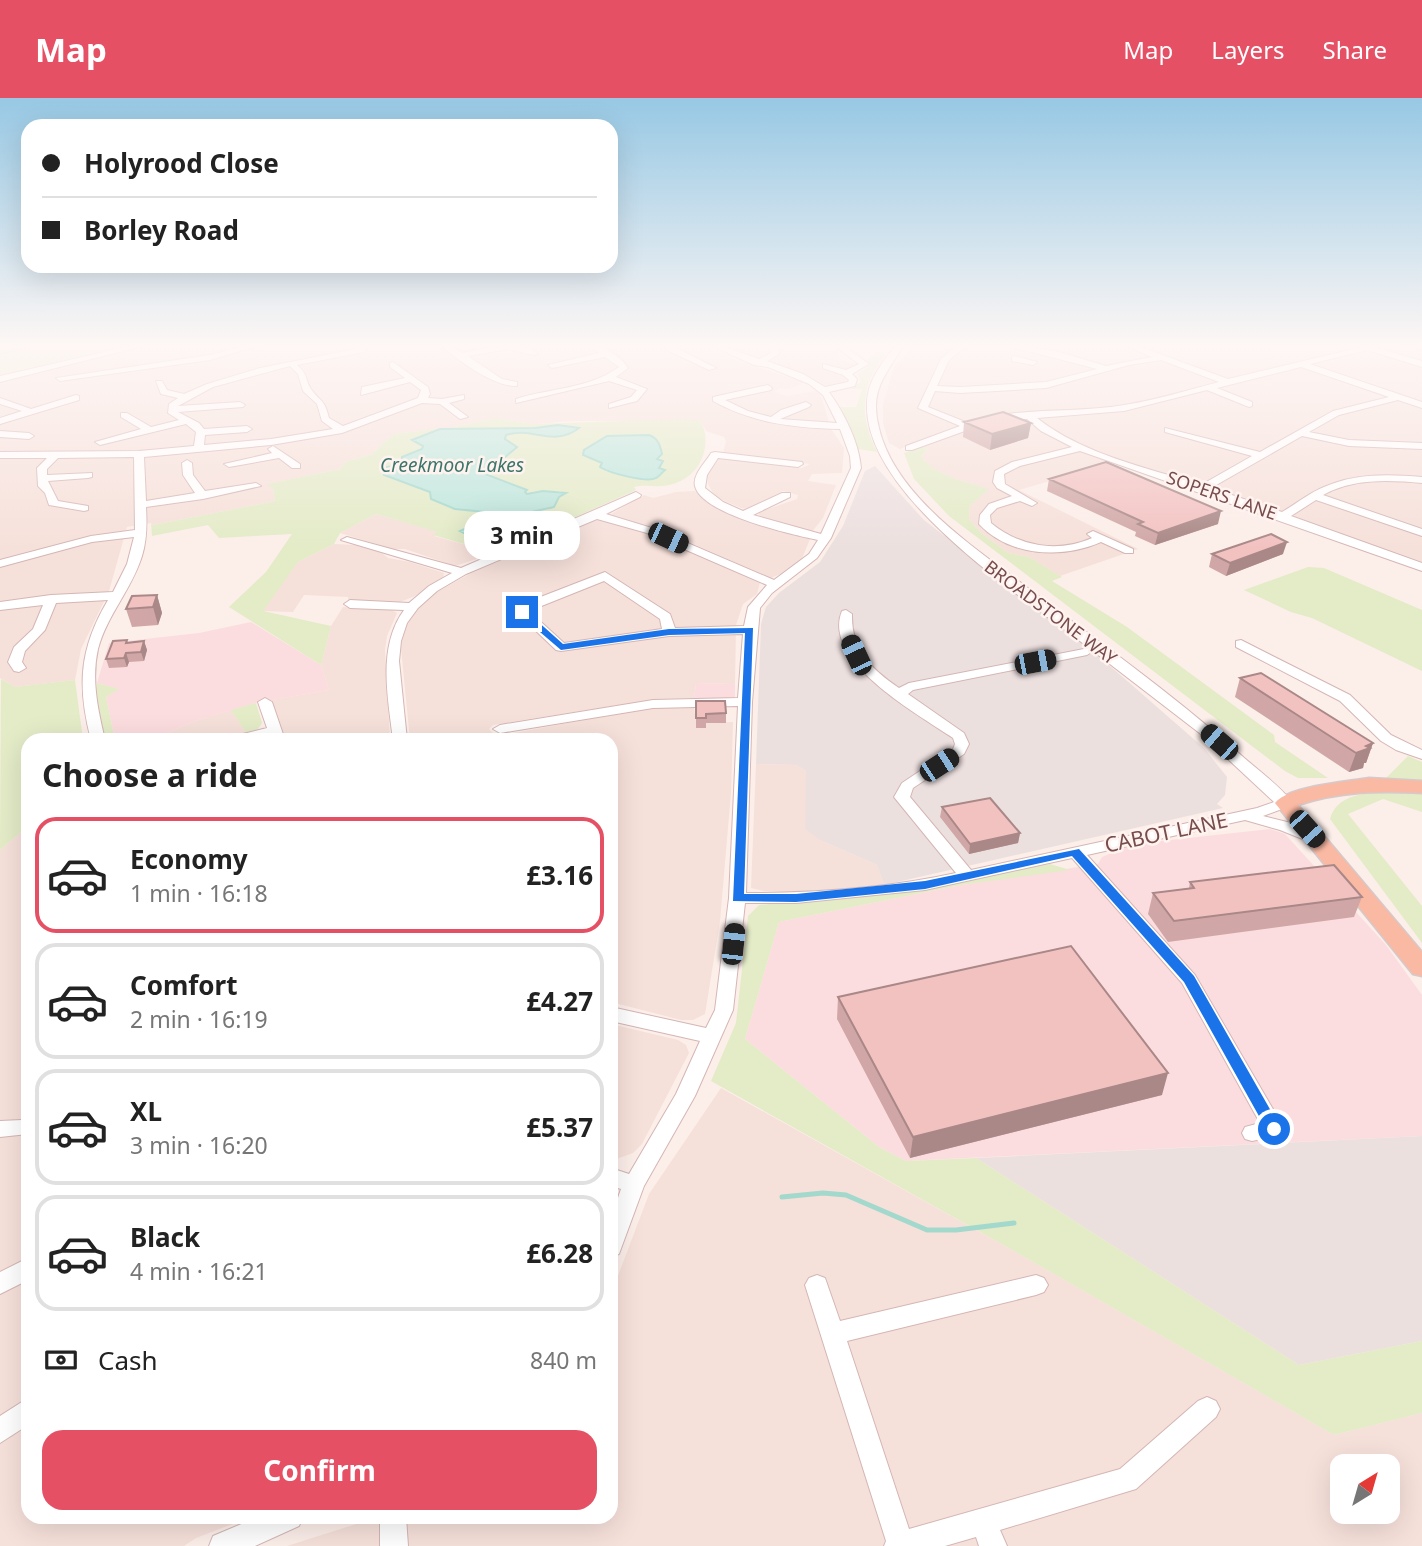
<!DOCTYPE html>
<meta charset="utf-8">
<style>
:root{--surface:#fff;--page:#f2f2f2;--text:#222;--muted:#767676;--line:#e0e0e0;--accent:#e55065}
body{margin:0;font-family:"Noto Sans",sans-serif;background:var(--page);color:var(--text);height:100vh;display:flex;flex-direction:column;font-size:26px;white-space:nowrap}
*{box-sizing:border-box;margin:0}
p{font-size:23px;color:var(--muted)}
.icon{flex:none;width:38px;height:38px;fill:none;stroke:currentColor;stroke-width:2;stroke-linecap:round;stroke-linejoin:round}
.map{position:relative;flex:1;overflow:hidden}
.details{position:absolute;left:21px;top:635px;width:597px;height:791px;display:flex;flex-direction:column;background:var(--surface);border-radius:21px;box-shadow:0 7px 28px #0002}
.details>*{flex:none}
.guide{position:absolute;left:21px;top:21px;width:597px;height:154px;border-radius:21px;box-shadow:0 7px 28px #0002;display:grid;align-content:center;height:154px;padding:0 21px;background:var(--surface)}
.needle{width:46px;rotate:37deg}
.controls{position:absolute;left:1330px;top:1356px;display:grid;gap:14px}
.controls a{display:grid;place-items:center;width:70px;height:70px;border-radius:14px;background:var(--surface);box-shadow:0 7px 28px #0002;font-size:35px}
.end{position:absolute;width:32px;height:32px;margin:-16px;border:9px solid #1a73e8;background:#fff;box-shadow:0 0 0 4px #fff}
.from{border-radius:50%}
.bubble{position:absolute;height:49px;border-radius:21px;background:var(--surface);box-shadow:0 7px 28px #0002;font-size:23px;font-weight:700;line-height:49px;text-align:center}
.car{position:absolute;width:21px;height:42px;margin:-21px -10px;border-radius:9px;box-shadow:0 0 5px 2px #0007;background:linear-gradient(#222 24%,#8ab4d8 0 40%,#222 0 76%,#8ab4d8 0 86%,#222 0)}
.guide b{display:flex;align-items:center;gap:24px;height:66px;font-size:26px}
.guide b+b{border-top:2px solid var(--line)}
.guide i{width:18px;height:18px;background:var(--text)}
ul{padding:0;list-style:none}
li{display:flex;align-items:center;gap:21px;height:116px;margin:0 14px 10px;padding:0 7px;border:4px solid var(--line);border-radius:21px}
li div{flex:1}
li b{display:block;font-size:26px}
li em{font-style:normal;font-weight:700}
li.on{border-color:var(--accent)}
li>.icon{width:63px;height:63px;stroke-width:1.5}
h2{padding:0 21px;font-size:32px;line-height:84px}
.pay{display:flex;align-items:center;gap:18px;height:77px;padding:0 21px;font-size:26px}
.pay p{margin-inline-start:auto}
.cta{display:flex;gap:14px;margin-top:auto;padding:14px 21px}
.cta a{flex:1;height:80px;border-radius:21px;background:var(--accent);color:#fff;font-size:28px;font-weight:700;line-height:80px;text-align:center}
header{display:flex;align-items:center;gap:42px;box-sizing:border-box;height:98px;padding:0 35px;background:var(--accent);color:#fff}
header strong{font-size:33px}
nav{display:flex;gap:38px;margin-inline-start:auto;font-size:24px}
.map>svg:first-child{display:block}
.residential{fill:#f6e0da;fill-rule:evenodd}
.commercial{fill:#fcdddf}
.industrial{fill:#ece0df}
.green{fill:#e3ebc7;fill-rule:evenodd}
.water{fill:#bde7dd;stroke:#a3d8cd;stroke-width:2}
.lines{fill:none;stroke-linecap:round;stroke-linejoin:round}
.stream-far1{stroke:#a3d8cd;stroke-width:2}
.stream{stroke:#a3d8cd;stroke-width:5}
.minor-casing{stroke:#d4b6b4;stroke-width:2}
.major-casing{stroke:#d6c9ca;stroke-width:3}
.minor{fill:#fff;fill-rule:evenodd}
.major{fill:#fab9a3;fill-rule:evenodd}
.wall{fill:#d0a7a6}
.shaded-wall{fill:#a98887}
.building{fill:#f2c2c1;stroke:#a98887;stroke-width:2}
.route{fill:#1a73e8}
.labels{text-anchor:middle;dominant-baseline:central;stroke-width:5;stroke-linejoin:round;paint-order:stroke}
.far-street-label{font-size:18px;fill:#774c4d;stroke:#fff3f0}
.far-water-label{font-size:19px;font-style:italic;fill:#3c756a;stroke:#fff3f0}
.street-label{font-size:21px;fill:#774c4d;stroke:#fff3f0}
</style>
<header>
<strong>Map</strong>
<nav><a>Map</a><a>Layers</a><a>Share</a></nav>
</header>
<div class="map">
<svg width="1422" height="1448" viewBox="0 0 1422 1448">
<rect width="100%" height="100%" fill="#fceee9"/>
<path class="residential" d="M150,248H706L745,265L800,283L802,286L788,291L779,290L774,294L787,298L815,293L821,297L831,331L844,350L842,375L812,376L808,383L836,387L823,420L812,434L779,427L759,417V414L797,401L798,397L783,393L773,398V401L747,411L741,410L720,401L713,395L708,386L707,377L720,360L802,370L810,366L723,355L726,343L724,339L706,333L701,323H574L534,326L496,320L454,329L393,336L372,356L345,364L340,371L268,386L273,391L275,403L153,427L151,425L127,429L109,493L81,551L75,582L15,589L0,580V283Z
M725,248H831L839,254L838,261L860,267L844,276L847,283L828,289Z
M914,248H1422V473L1114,364L1019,392L1138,451L1060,478L1029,459L1008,455L981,435L969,421L970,408L988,391L947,378L929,368L921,358L928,352L922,349L926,344L922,342L900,351L889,345L883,325V306L894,269Z
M695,393L716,408L772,432L810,441L801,463L790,472L771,480L671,436L611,416L644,397L653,400L676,394Z
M376,416L438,434L434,438L495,455L455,468L405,451H393L340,435Z
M605,421L660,440L760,484L757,496L743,506L736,527L735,586L696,585L694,600L657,601L493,627L489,631L495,637H503L656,609L694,610L697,630L706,625L733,624L731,695L720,823L705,916L693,922H681L611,904V642H410L401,550L404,531L412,516L435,495L473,474L594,423Z
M334,446L355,447L382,455L388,460L410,464L444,475L443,480L415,498L400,504L348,502V499L304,497L293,514L262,513L298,464Z
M343,509L392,512L397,515L387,538L385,552L390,642H284L272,602L329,592L321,567L331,528Z
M231,612L247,636L228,642H150L195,623Z
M756,666L796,667L806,673L820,742L877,767L884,787L810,793H764L751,790Z
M28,728V1419H251L196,1440L184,1448H0V752Z
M611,926L678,942L686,947L689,955L642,1046L633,1055L611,1063Z
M721,990L1021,1157L1334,1337L1422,1315V1448H287L378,1419H611V1196L649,1096ZM1342,1368H1388V1414H1342Z"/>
<path class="commercial" d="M251,524L321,567L329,592L256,605L195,623L150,642H115L106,599L118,591L97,585L109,545L199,535Z
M696,585L735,586V600H694Z
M1270,731L1285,736L1386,847L1422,897V1038L906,1063L879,1049L745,941L779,824L961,787L1098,766L1102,759L1134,746Z"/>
<path class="industrial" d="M875,368L924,422L1086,547L1204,650L1227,679L1225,697L1217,706L1223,710L884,787L877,767L820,742L805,731L806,673L796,667L756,666L761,526L766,509L779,495L820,464L843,428L865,373Z
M1422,1038V1243L1299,1267L976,1060Z"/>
<path class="green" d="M0,248H132L0,279Z
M877,255L886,256C860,288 859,318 877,354L858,351L839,309H856L862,291H851L861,284L857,276L871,267L867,262Z
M496,320L534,326L682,321L701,323C715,353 695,386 662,388C652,389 644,386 634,389L636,392L495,455L433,437L437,434L376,416L340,435L334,446L298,464L263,513L331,528L321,567L229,509L266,474L292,436L219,440L208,427L152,438L151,425L153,427L275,403L273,391L267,386L340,371L345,364L372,356L393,336L454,329ZM558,327L535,336L516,334L506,337L505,341L517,349L484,377L526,391L527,396L561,393V397L548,411C534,411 519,417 509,428L461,433L488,420V417C478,411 470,414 459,412C449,410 440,405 431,401L430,394L384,377L393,367L403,366V359L422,351L424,349L413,342L440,331L535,330ZM597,345H659L662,356L657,361L659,371L664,372L641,382L603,372L600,369L602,365L589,348Z
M922,349L928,352L921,358C937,379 965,383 989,391L970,408L969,421L981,435L1008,455L1029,459L1062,479L1052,483L1127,529L1274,637L1275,644L1328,680H1298L1285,673L949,418L914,381L904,355Z
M1308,469L1324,470L1422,512V573L1312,520L1291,514L1244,492Z
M1,581L15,589L75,582L83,642H28V728L0,752Z
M97,585L119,591L106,599L115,642H106L104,637L97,599Z
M256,605L262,625L258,631L247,636L231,612Z
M1408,658L1422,664V684L1386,680Z
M1403,694L1422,696V714L1383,701L1348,716L1422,808V845L1330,721C1338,691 1378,695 1403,694Z
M1050,766L1070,772L961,787L779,824L745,941L879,1049L906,1063L976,1060L1299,1267L1422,1243V1315L1334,1337L1021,1157L711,983L736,925L748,818L759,807L912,793L969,779Z"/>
<path class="water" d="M558,327L579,330C553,350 532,328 506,337L505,341L517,349L485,376L527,392L525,394L527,396L543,393L566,395L559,399L554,409C542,412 527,413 516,420C494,436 490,449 460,433L488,420L485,414L455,411L431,401L430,394L384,377L387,369L402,366V359L422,351L423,348L412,342L440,331L535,330Z
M649,337C658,340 660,347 662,356L657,361L663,363L659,370L665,372C662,374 660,378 656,380C647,385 609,375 600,369L602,365L583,357L584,352L607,338Z"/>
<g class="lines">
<path class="stream-far1" d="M98,248H102
M0,256L33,248"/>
<path class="stream" d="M782,1099L823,1095L846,1097L927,1132H956L1014,1125"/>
<g class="minor-casing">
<path id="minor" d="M130,248H143L0,284V278Z
M244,248H256L210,262L60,283L56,280L210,257Z
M442,248H451L462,255C487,250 515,242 538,255L534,257L508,251L468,258L502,281L517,284V288C494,289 459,263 442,248Z
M590,248C603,247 621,258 628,270L616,279L647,291L637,303L609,310V306L631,299L637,292L609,283L516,305V301C550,290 589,291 619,269L605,259L552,270L548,267L599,255Z
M665,248H677L676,250L716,270L709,272L665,251Z
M712,248H722L759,261L771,255L769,248H777L779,256L767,263L803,276L825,289L848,284L849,282L843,277L823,270V266L846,272L859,266L835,248H844L869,266L852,276L857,281L855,288L829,294C844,315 859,344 861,370L831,440L817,460L772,495L760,510L752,604L746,795C816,795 888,790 956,775L894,699L902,685L953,651L955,646L953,640C919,617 821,563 842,513L846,512L852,516C851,552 871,571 899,590L909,585L1089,550C1023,499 862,396 867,304C868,282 882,265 895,248H903C886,277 869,292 879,330C894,394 966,444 1016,481C1092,539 1171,594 1242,658C1259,673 1279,687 1293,705L1290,708L1263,718L1291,725L1321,738L1323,741L1315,746L1280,732L1245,722L1087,757L1195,877L1281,1025L1284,1031L1281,1037L1252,1043L1245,1041L1242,1035L1245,1029L1260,1025L1182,885L1072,760L925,792L796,805H745L733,912L695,998L644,1088L619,1156L611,1159V1120L621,1091L611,1088V1070L629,1076L676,996L700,943L611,923V909L706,930L715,912L729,800L738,608L653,610L500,635L493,631L500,627L653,602L738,600L743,536L669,538L561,553L556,552L516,514L520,507L605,474L670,516L675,530L744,528L748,509L767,487L647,435L597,421L466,476L437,493L418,510L407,525L401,543L399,563L407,642H393C388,600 377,549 404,512L350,510L344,506L350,502L409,505L429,488L452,475L341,442L347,439L461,470L636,394L641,397L640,399L606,416L655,431L774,482L809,456L818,442C793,437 701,416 695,388C692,377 706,364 711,355L715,354L802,364L803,366L798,369L718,360L707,377L705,390L723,404L743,413L782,395H790V399L753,417L821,436L851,370L850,358L840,331C795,330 752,325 713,303V299L768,287L772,290L771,292L725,302L748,313L771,319L781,312L806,304L811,307L809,309L780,321L837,325L823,297L809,286L768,269L754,267ZM604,483L660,521L662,531L564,545L529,513ZM1093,553L1202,637L1274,704L1257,710L971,772L910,699L913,690L964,656L969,646L964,635L908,596L913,592L1087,557Z
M957,248H966L949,262L937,288L960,289L1046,284L1097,271L1008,248H1023L1059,254L1106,268L1152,259L1127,248H1138L1228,281L1366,248H1378L1377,250L1422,263V269L1367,252L1310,266L1422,304V310L1398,302L1339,317L1309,334L1349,342L1422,345V351L1349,348L1302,338L1211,390L1282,414C1296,406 1309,395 1324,389C1355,375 1389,376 1422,379V385C1389,382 1353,380 1323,397L1422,431V438L1316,402L1291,418L1422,465V473L1080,353L1020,368L1004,376L1005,386L1037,405L1032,408L1020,403L997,410L990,417L991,425C1020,449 1058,455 1092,440L1087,436L1093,433L1133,451V455H1125L1101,444C1062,461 1010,459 979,426L980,417L989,406L1012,398L997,390L993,384L995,373L1012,364L1072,349L1041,333L1027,321L987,325L912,352H906V348L960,328L918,310L941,261ZM1161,262L1219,284C1188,292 1156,302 1124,307C1072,316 1017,308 968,325L928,309L935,293L960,295L1046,290L1129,267ZM1301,269L1389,299L1333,313L1260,354L1165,330V334L1252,358L1201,387C1146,369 1084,357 1037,320L1124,313L1207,292L1249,309L1252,308V304L1217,290Z
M361,250L365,252L364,254L297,267C308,276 305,282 311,291C321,305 324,300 329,320L343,328L418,300L421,292L410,284L361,297L362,289L405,280L390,269V265L393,264L428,289L430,296L428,300L442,301L464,297V301L449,305L468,319L460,321L440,306L422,305L342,335L271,347L144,359L146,403L195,395L183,377L182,365L187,362L192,365L193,377L205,393L256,385L261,388L203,401L146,409C147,426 147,442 142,458C132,491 107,517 98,551C91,582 98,612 105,642H91C77,588 79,551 108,502L56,505L45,532L25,553L22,564L26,570L19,574L14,573L8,564L14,549L33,531L43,507L0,512V504L51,497L113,494L127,466L134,439L92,444L0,469V462L91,438L135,432L134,359L58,360L47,371V377L92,375V379L88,380L48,383L58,403L88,408V412L84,413L49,407L45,395L38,388L37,370L47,360H0V354L139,353L194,348L196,334L186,326L100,347L95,344L141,331L121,319V315H127L151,329L179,322L168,315L169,306L178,300L161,296L156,283H162L167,292L184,296L207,286L260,270ZM290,268L298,276L303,293L317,306L322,323L333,331L271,341L204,347L205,337L247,334L252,331L247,328L204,331L199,325L178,314L243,309L245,307L240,304L178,308L213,289Z
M1015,258L1037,264L1033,267L1012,263V259Z
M76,297L79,298V302L0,326V320L22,313L0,306V300L31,311Z
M0,333L29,335L34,338L29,341L0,339Z
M273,348L300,366V370H292L279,360L229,369L224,366L272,355L268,351Z
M1241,542L1350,597L1391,637L1422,652V661L1396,652L1381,643L1340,603L1236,549V543Z
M265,600L272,604L285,642H271L269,638L252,642H229L231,639L267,630L258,604Z
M22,1022L28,1024V1036L0,1039V1023Z
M28,1160V1182L0,1196V1174Z
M817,1177L825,1180L840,1223L1036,1177L1044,1180L1048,1187L1044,1194L1036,1197L847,1243L909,1431L1120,1371L1198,1303L1207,1299L1216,1303L1220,1311L1216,1319L1136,1391L1000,1432L1007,1448H979L976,1439L945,1448H884L886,1443L805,1187L809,1180Z
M28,1300V1327L0,1345V1318Z
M258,1419H303L299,1428L255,1448H209L213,1438Z
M380,1419H406L408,1448H380Z"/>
</g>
<g class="major-casing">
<path id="major" d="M1369,680L1422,683V695C1377,693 1341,693 1298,707L1422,854V878L1413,876L1275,705C1288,688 1347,684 1369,680Z"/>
</g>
<use href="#minor" class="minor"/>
<use href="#major" class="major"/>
</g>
<path class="wall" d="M964,324L1031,325L1028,340L990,352L963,339Z
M1049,381L1218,426L1155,447L1135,438L1136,434L1047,393Z
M1212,456H1283L1226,478L1209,469Z
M157,497L162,515L158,527L132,529L126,511Z
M144,543L147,552L144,563L129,564L127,569L109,570L106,561L128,545Z
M1240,580L1373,645L1366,665H1364L1363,670L1349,674L1235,599Z
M696,603L726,615V625H706V630H696Z
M942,709L1020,735L1018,745L969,756L940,719Z
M1190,784L1362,799L1354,819L1168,844L1148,816L1153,795L1189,790Z
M838,899L1162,997L910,1060L837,921Z"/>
<path class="shaded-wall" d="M1031,325L1028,340L990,352L992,336Z
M1221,413L1218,426L1155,447L1158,435Z
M1287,444L1283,456L1226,478L1230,465Z
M157,497L162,515L158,527L153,509Z
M144,543L147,552L144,563L141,554Z
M126,555L129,564L127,569L124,560Z
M1373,645L1366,665H1364L1363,670L1349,674L1356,655L1366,648Z
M1020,735L1018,745L969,756L970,746Z
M1168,975L1162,997L910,1060L913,1039Z"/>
<path class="building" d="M1003,314L1031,325L992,336L964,324Z
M1106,364L1221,413L1158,435L1138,426L1143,424L1049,381Z
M1271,436L1287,444L1230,465L1212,456Z
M157,497L153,509L126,511L132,498Z
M127,542L126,545L144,543L141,554L126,555L124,560L106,561L113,543Z
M1261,575L1373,645L1366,648L1370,650L1356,655L1240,580Z
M696,603H725L726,615L706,616V620H696Z
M990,700L1020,735L970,746L942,709Z
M1334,767L1362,799L1174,823L1153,795L1194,790L1190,784Z
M1071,848L1168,975L913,1039L838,899Z"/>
<linearGradient id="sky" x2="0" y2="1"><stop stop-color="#97c8e4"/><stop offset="0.55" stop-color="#fef7f5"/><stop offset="1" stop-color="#fef7f5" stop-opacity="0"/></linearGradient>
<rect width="1422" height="450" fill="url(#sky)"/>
<path class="route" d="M519,512H525L563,546L669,531L753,530L744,796H796L925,783L1079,751L1194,878L1279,1027L1282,1031L1279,1036H1269L1184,884L1072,758L925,791L796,804L733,803L745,535L669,537L561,552L519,516Z"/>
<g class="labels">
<g class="far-street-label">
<text transform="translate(1222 397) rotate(19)">SOPERS LANE</text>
<text transform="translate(1051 514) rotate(37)">BROADSTONE WAY</text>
</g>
<g class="far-water-label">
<text x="452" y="367">Creekmoor Lakes</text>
</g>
<g class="street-label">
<text transform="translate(1166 734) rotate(-12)">CABOT LANE</text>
</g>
</g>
</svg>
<div class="controls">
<a><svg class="needle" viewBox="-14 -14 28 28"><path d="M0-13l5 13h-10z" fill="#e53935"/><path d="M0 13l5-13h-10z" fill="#767676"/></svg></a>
</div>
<i class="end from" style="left:1274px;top:1031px"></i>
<i class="end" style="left:522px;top:514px"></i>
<div class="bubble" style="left:464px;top:413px;width:116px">3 min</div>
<i class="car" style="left:668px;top:440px;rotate:115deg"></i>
<i class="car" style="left:856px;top:557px;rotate:335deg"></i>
<i class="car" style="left:1035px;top:564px;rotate:79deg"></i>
<i class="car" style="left:1219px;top:644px;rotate:311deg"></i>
<i class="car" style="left:939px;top:667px;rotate:57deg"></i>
<i class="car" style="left:1307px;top:731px;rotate:138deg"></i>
<i class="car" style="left:733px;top:846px;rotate:6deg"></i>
<div class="guide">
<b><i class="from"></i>Holyrood Close</b>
<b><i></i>Borley Road</b>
</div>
<section class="details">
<h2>Choose a ride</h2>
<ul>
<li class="on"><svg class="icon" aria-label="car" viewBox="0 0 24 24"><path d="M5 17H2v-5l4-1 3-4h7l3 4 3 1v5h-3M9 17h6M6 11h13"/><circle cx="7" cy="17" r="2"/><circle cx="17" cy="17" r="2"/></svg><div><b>Economy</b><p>1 min · 16:18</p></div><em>£3.16</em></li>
<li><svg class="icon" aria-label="car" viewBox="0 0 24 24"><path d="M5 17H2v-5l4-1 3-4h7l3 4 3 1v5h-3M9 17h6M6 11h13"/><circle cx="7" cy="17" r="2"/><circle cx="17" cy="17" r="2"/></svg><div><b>Comfort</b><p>2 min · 16:19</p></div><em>£4.27</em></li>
<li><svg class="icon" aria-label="car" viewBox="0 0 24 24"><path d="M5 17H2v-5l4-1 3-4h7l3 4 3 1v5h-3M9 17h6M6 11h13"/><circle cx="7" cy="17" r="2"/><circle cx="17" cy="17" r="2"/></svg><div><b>XL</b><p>3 min · 16:20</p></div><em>£5.37</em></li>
<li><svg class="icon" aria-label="car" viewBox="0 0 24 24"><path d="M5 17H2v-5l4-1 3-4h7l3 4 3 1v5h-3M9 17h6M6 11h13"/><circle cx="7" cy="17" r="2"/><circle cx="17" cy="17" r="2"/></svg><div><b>Black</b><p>4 min · 16:21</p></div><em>£6.28</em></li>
</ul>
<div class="pay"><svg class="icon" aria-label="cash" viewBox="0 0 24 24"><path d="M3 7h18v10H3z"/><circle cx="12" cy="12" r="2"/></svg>Cash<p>840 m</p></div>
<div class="cta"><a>Confirm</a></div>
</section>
</div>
